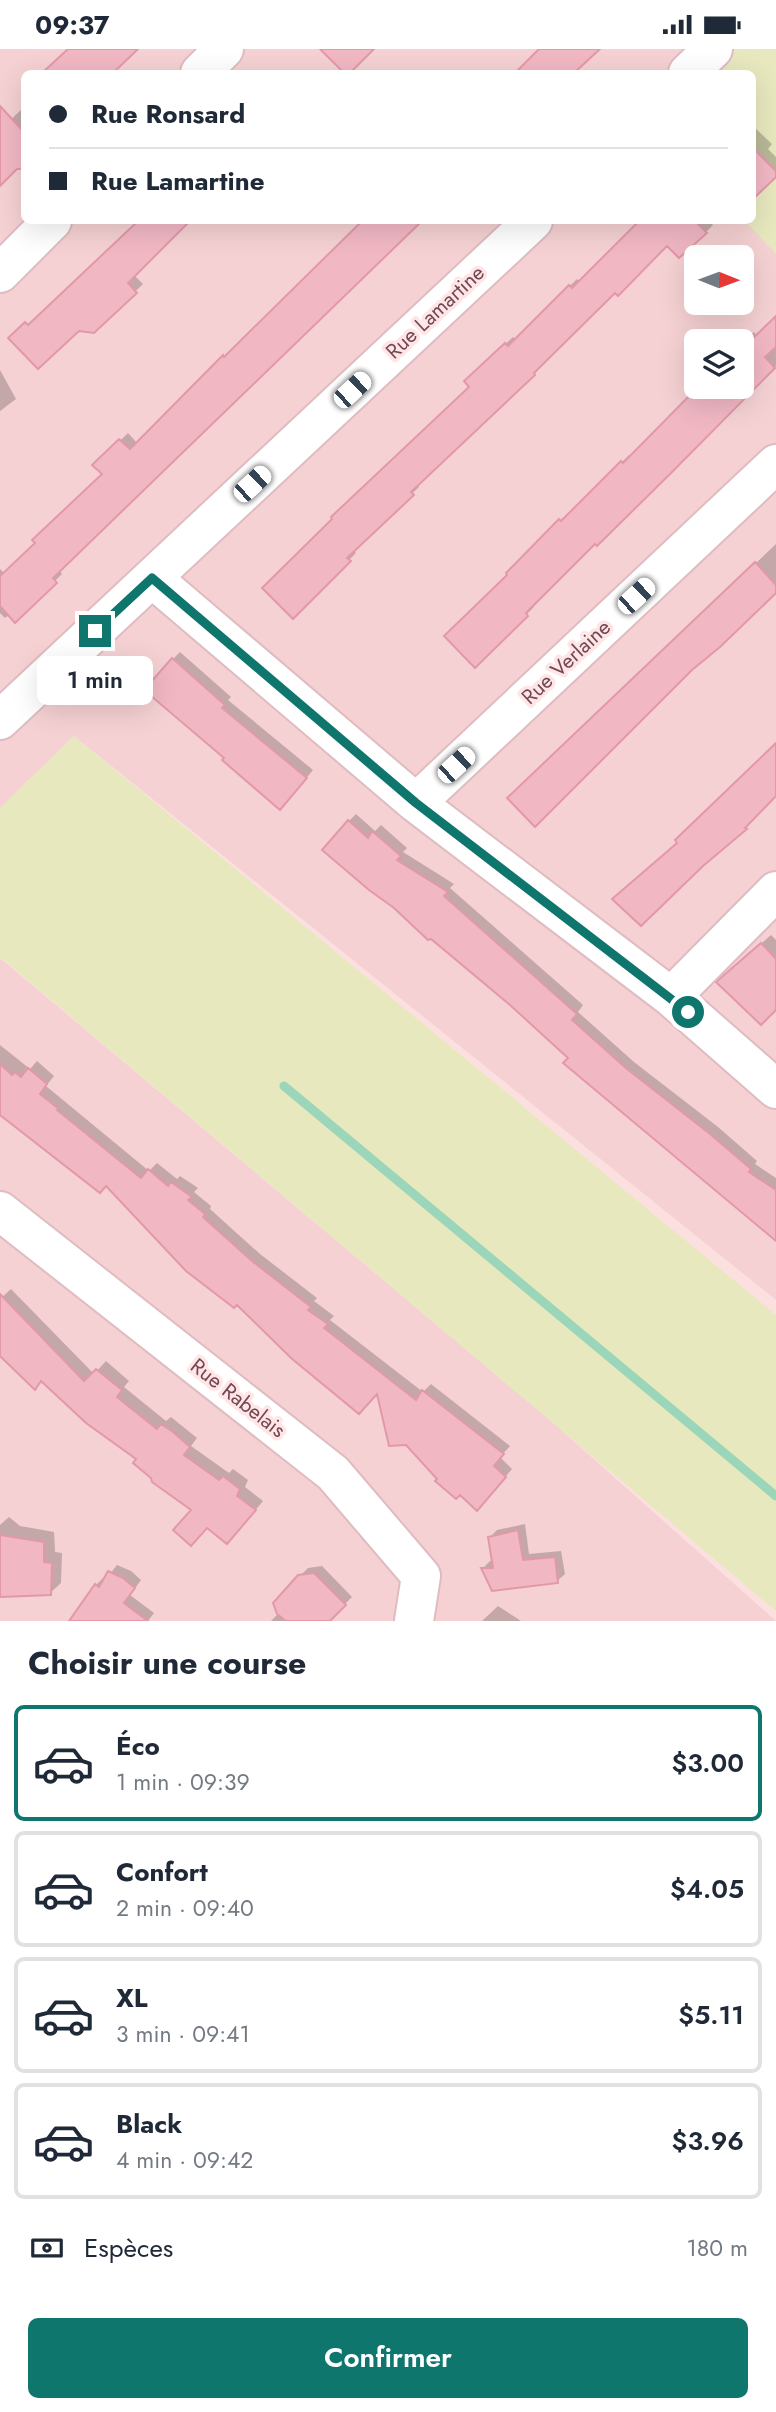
<!DOCTYPE html>
<html lang="fr">
<meta charset="utf-8">
<style>
:root{--surface:#fff;--page:#f2f2f3;--text:#1f2937;--muted:#747a83;--line:#e0e1e3;--accent:#0f766e}
body{margin:0;font-family:Jost,sans-serif;background:var(--page);color:var(--text);height:100vh;display:flex;flex-direction:column;font-size:26px;white-space:nowrap}
*{box-sizing:border-box;margin:0}
p{font-size:23px;color:var(--muted)}
.icon{flex:none;width:38px;height:38px;fill:none;stroke:currentColor;stroke-width:2;stroke-linecap:round;stroke-linejoin:round}
.map{position:relative;height:1572px;overflow:hidden}
.sheet{display:flex;flex-direction:column;background:var(--surface);flex:1}
.sheet>*{flex:none}
.guide{position:absolute;left:21px;top:21px;width:735px;height:154px;border-radius:10px;box-shadow:0 7px 28px #0002;display:grid;align-content:center;height:154px;padding:0 28px;background:var(--surface)}
.needle{width:46px;rotate:91deg}
.controls{position:absolute;left:684px;top:196px;display:grid;gap:14px}
.controls a{display:grid;place-items:center;width:70px;height:70px;border-radius:10px;background:var(--surface);box-shadow:0 7px 28px #0002;font-size:35px}
.end{position:absolute;width:32px;height:32px;margin:-16px;border:9px solid #0f766e;background:#fff;box-shadow:0 0 0 4px #fff}
.from{border-radius:50%}
.bubble{position:absolute;height:49px;border-radius:10px;background:var(--surface);box-shadow:0 7px 28px #0002;font-size:23px;font-weight:600;line-height:49px;text-align:center}
.car{position:absolute;width:21px;height:42px;margin:-21px -10px;border-radius:9px;box-shadow:0 0 5px 2px #0007;background:linear-gradient(#fff 24%,#345 0 40%,#fff 0 76%,#345 0 86%,#fff 0)}
.guide b{display:flex;align-items:center;gap:24px;height:66px;font-size:26px}
.guide b+b{border-top:2px solid var(--line)}
.guide i{width:18px;height:18px;background:var(--text)}
ul{padding:0;list-style:none}
li{display:flex;align-items:center;gap:21px;height:116px;margin:0 14px 10px;padding:0 14px;border:4px solid var(--line);border-radius:10px}
li div{flex:1}
li b{display:block;font-size:26px}
li em{font-style:normal;font-weight:600}
li.on{border-color:var(--accent)}
li>.icon{width:63px;height:63px;stroke-width:1.5}
h2{padding:0 28px;font-size:32px;line-height:84px}
.pay{display:flex;align-items:center;gap:18px;height:77px;padding:0 28px;font-size:26px}
.pay p{margin-inline-start:auto}
.primary-button{display:flex;gap:14px;margin-top:auto;padding:14px 28px}
.primary-button a{flex:1;height:80px;border-radius:10px;background:var(--accent);color:#fff;font-size:28px;font-weight:600;line-height:80px;text-align:center}
.status{display:flex;justify-content:space-between;align-items:center;height:49px;padding:0 35px;background:var(--surface);direction:ltr}
.status svg{height:19px;fill:currentColor}
.map>svg:first-child{display:block}
.residential{fill:#f5d1d3;fill-rule:evenodd}
.green{fill:#e8e8bf}
.shadow{fill:#0003}
.lines{fill:none;stroke-linecap:round;stroke-linejoin:round}
.stream{stroke:#9bd6bb;stroke-width:9}
.building{fill:#f1b8c4;stroke:#e398aa;stroke-width:2}
.minor-casing{stroke:#dfbcc1;stroke-width:42}
.minor{stroke:#fff;stroke-width:38}
.route{stroke:#0f766e;stroke-width:9}
.labels{text-anchor:middle;dominant-baseline:central;stroke-width:7;stroke-linejoin:round;paint-order:stroke}
.street-label{font-size:21px;fill:#724852;stroke:#ffe5e6}
</style>
<div class="status"><b>09:37</b><svg viewBox="0 0 49 12"><path d="M0 12V9h3v3zM5 12V6h3v6zM10 12V3h3v9zM15 12V0h3v12zM26 1h20v11H26zM47 4h2v5h-2z"/></svg></div>
<div class="map">
<svg width="776" height="1572" viewBox="0 0 776 1572">
<rect width="100%" height="100%" fill="#fce0e0"/>
<path class="residential" d="M0,0H776V1251L74,687L0,759ZM24,24H752V172H24ZM696,208H742V254H696ZM696,292H742V338H696Z
M0,909L551,1372L776,1572H0Z"/>
<path class="green" d="M714,0H776V205L745,172H752V24H689Z
M74,687L776,1266V1562L0,908V759Z"/>
<path class="shadow" d="M70,0H136L114,22L117,24H44Z
M24,58V118H16L0,126V81Z
M752,76L772,95L768,100L776,108V125L752,139Z
M140,172H188L134,226L143,235L94,282L111,201Z
M364,172H419L59,521L62,525L15,571L10,565L5,569L0,564V520L5,525L104,425L95,416L128,384L138,395Z
M642,172H709L713,176L706,183L668,195L615,241L539,316L541,318L534,325L417,435L419,438L353,501L356,504L293,567L471,338L473,325L513,288L516,291L577,230L580,233Z
M776,269V317L597,494L595,492L532,556L534,558L475,616L510,525L508,524L568,464L569,466L629,406L631,408L700,338H742V295L754,283L757,287Z
M0,321L16,350L0,362Z
M776,495V540L509,749Z
M180,603L231,648L228,651L313,721L287,752L173,610Z
M356,765L375,782L381,776L407,799L403,803L454,835L450,839L583,956L578,963L634,1013L718,1078L757,1112L755,1115L776,1129V1190L571,1008L349,772Z
M771,886L776,891V958L728,924Z
M0,996L30,1020L37,1012L54,1027L46,1037L149,1122L157,1114L177,1130L180,1127L198,1139L194,1143L211,1157L210,1160L260,1205L317,1249L314,1252L334,1267L330,1271L423,1343L431,1335L510,1397L500,1408L512,1420L485,1452L440,1429L378,1342L237,1254L107,1135L0,1064Z
M11,1240L94,1325L106,1312L129,1332L124,1338L166,1372L171,1368L197,1389L191,1397L229,1424L233,1420L248,1431L245,1438L263,1452L236,1484L194,1461L138,1410L42,1331L35,1338L0,1304V1250Z
M9,1468L20,1477L54,1483L55,1503L62,1504L61,1534L50,1544L0,1546V1476Z
M525,1475L529,1505L561,1502L565,1525L557,1532L483,1519L490,1512H493L490,1488L497,1481Z
M117,1516L131,1522L141,1531L130,1546L154,1564L148,1572L96,1536L103,1529L106,1530Z
M322,1517L352,1548L328,1572H271L279,1564L300,1527L308,1519Z
M498,1557L521,1572H482Z"/>
<g class="lines">
<path class="stream" d="M284,1037L776,1447"/>
</g>
<path class="building" d="M68,0H138L113,24H42Z
M320,0H374L350,24H344Z
M539,0H600L574,24H515Z
M0,57L24,83V120H17L0,137Z
M752,98L776,122V128L752,151Z
M138,172H190L128,234L137,244L94,284L79,282L38,320L8,289L25,273L28,276Z
M362,172H422L53,529L57,534L15,574L0,557V527L35,494L32,491L102,425L92,416L119,390L130,400L223,306L224,308Z
M639,172H695L707,184L679,209L667,197L618,247L615,244L534,324L535,326L411,443L414,446L347,509L351,512L293,570L262,539L332,470L331,468L469,338L464,332L505,294L508,297L569,236L572,239Z
M776,267V298L765,308L775,319L671,424L597,497L595,495L526,564L528,567L475,619L444,587L507,526L506,524L559,470L561,472L621,412L623,414L698,338H742V285L749,293Z
M755,513L776,536V544L720,598L692,621L535,778L507,749Z
M172,609L225,656L222,659L307,729L280,761L222,711L224,709L144,641Z
M776,694V747L745,779L747,780L703,817L641,877L612,850L677,794L675,791Z
M348,771L368,789L372,782L401,807L397,811L448,843L444,847L577,965L572,971L627,1020L710,1085L751,1120L749,1123L776,1141V1192L563,1014L568,1009L510,956L431,890L428,891L394,859L369,841L322,801Z
M761,894L776,910V961L761,976L716,933Z
M0,1015L12,1026L15,1023L21,1028L28,1019L47,1035L40,1045L59,1060L57,1061L141,1129L148,1120L168,1137L171,1133L192,1148L188,1151L205,1165L203,1168L252,1212L311,1258L308,1261L328,1275L324,1279L416,1351L422,1341L504,1405L494,1417L506,1428L477,1462L460,1446L456,1450L435,1432L437,1430L406,1396L389,1397L377,1345L359,1365L291,1309L237,1256L234,1259L186,1222L106,1137L100,1144L0,1066Z
M0,1245L84,1332L96,1320L122,1341L117,1348L157,1380L161,1375L173,1383L190,1398L184,1406L219,1431L223,1427L240,1440L237,1447L256,1461L227,1495L207,1479L191,1497L173,1481L191,1461L152,1433L151,1429L133,1414L136,1410L86,1374L41,1332L35,1341L0,1307Z
M518,1481L523,1511L555,1508L558,1534L492,1542L481,1519H493L488,1488Z
M0,1486L44,1493V1513L52,1514L51,1546L0,1548Z
M108,1522L123,1529L135,1539L124,1554L148,1572H69L95,1535L99,1538Z
M314,1524L346,1556L330,1572H286L277,1565L273,1554L298,1526Z"/>
<g class="lines">
<g class="minor-casing">
<path id="minor" d="M200,24L224,0
M688,24L713,0
M0,224L52,172
M152,529L416,754L671,948L776,1040
M0,671L533,172
M416,754L776,415
M671,948L776,842
M0,1162L333,1424L421,1527L414,1572"/>
</g>
<use href="#minor" class="minor"/>
</g>
<g class="lines">
<path class="route" d="M95,582L152,529L416,754L688,963"/>
</g>
<g class="labels">
<g class="street-label">
<text transform="translate(435 263) rotate(-43)">Rue Lamartine</text>
<text transform="translate(566 613) rotate(-43)">Rue Verlaine</text>
<text transform="translate(238 1349) rotate(38)">Rue Rabelais</text>
</g>
</g>
</svg>
<div class="controls">
<a><svg class="needle" viewBox="-14 -14 28 28"><path d="M0-13l5 13h-10z" fill="#e53935"/><path d="M0 13l5-13h-10z" fill="#747a83"/></svg></a>
<a><svg class="icon" aria-label="layers" viewBox="0 0 24 24"><path d="M12 4l9 5-9 5-9-5zM3 14l9 5 9-5"/></svg></a>
</div>
<i class="end from" style="left:688px;top:963px"></i>
<i class="end" style="left:95px;top:582px"></i>
<div class="bubble" style="left:37px;top:607px;width:116px">1 min</div>
<i class="car" style="left:352px;top:341px;rotate:47deg"></i>
<i class="car" style="left:252px;top:435px;rotate:47deg"></i>
<i class="car" style="left:636px;top:547px;rotate:47deg"></i>
<i class="car" style="left:456px;top:716px;rotate:47deg"></i>
<div class="guide">
<b><i class="from"></i>Rue Ronsard</b>
<b><i></i>Rue Lamartine</b>
</div>
</div>
<section class="sheet">
<h2>Choisir une course</h2>
<ul>
<li class="on"><svg class="icon" aria-label="car" viewBox="0 0 24 24"><path d="M5 17H2v-5l4-1 3-4h7l3 4 3 1v5h-3M9 17h6M6 11h13"/><circle cx="7" cy="17" r="2"/><circle cx="17" cy="17" r="2"/></svg><div><b>Éco</b><p>1 min · 09:39</p></div><em>$3.00</em></li>
<li><svg class="icon" aria-label="car" viewBox="0 0 24 24"><path d="M5 17H2v-5l4-1 3-4h7l3 4 3 1v5h-3M9 17h6M6 11h13"/><circle cx="7" cy="17" r="2"/><circle cx="17" cy="17" r="2"/></svg><div><b>Confort</b><p>2 min · 09:40</p></div><em>$4.05</em></li>
<li><svg class="icon" aria-label="car" viewBox="0 0 24 24"><path d="M5 17H2v-5l4-1 3-4h7l3 4 3 1v5h-3M9 17h6M6 11h13"/><circle cx="7" cy="17" r="2"/><circle cx="17" cy="17" r="2"/></svg><div><b>XL</b><p>3 min · 09:41</p></div><em>$5.11</em></li>
<li><svg class="icon" aria-label="car" viewBox="0 0 24 24"><path d="M5 17H2v-5l4-1 3-4h7l3 4 3 1v5h-3M9 17h6M6 11h13"/><circle cx="7" cy="17" r="2"/><circle cx="17" cy="17" r="2"/></svg><div><b>Black</b><p>4 min · 09:42</p></div><em>$3.96</em></li>
</ul>
<div class="pay"><svg class="icon" aria-label="cash" viewBox="0 0 24 24"><path d="M3 7h18v10H3z"/><circle cx="12" cy="12" r="2"/></svg>Espèces<p>180 m</p></div>
<div class="primary-button"><a>Confirmer</a></div>
</section>
